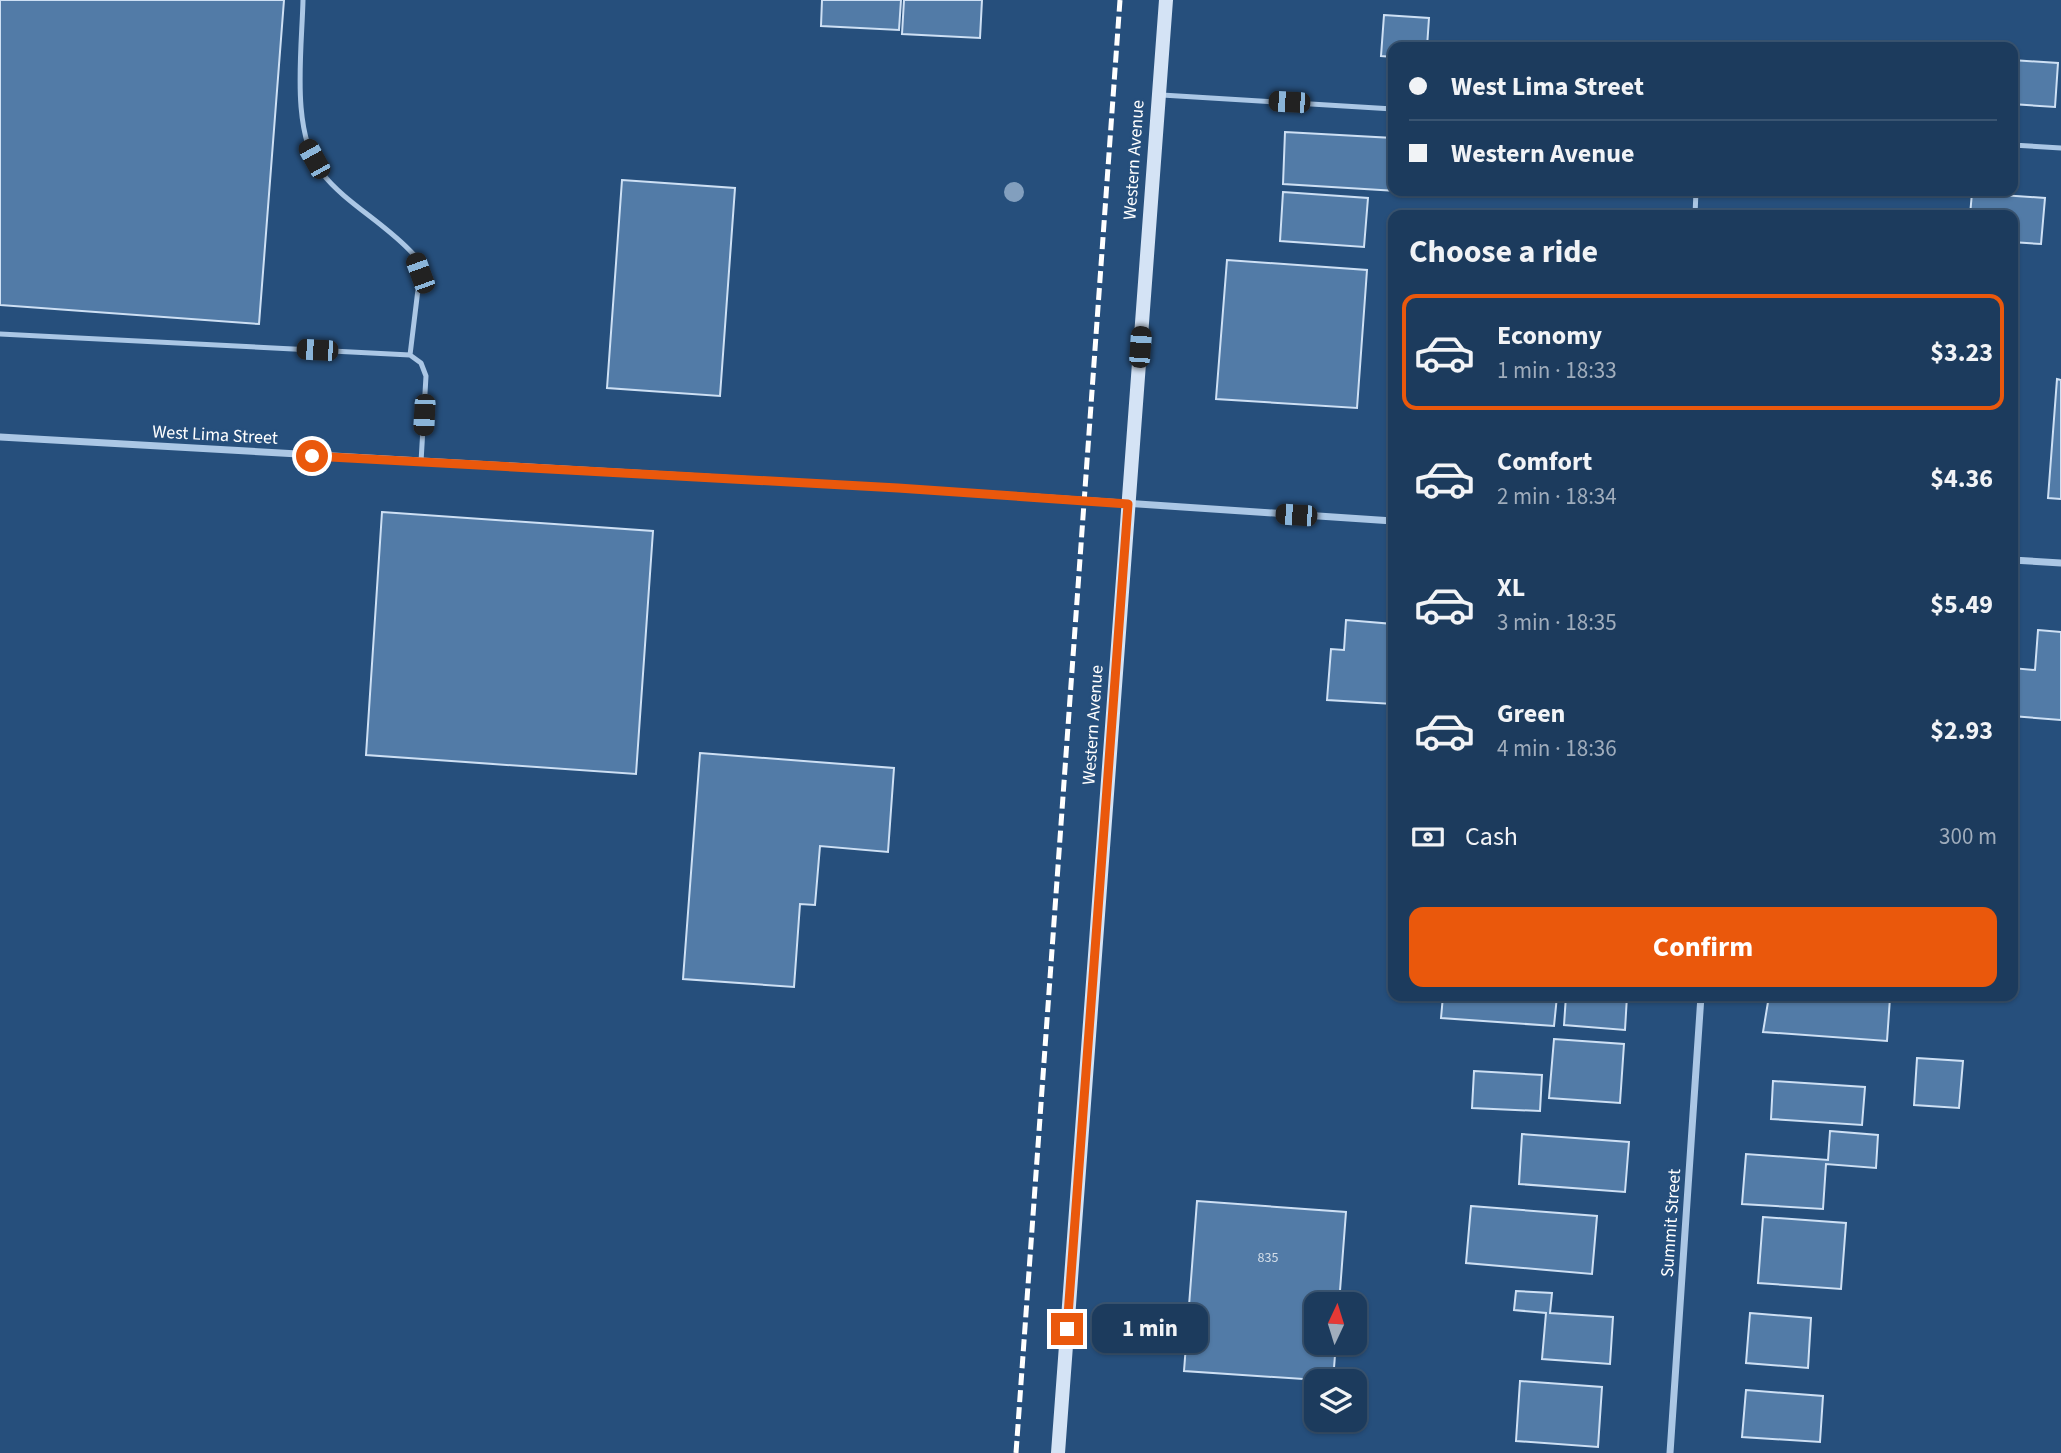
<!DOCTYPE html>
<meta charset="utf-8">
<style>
:root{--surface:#1c3b5d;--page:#254263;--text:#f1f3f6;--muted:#a0adbc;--line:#3a5572;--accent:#ea580c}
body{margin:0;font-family:"Source Sans 3",sans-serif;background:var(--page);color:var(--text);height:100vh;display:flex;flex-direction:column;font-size:26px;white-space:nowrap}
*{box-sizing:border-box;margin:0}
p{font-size:23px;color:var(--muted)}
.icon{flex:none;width:38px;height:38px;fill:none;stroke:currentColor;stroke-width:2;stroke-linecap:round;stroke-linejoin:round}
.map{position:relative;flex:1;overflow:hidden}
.drawer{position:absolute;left:1388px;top:210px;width:630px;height:791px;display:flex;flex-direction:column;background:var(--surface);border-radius:14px;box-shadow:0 2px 5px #0004,0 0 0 2px var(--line)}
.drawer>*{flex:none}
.guide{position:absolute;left:1388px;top:42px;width:630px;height:154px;border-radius:14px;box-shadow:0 2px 5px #0004,0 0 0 2px var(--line);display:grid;align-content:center;height:154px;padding:0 21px;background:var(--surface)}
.needle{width:46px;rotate:4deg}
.fabs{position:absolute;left:1304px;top:1292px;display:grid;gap:14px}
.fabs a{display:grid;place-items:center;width:63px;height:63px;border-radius:14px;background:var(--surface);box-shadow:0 2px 5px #0004,0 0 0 2px var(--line);font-size:35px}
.end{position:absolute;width:32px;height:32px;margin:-16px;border:9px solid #ea580c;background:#fff;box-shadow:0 0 0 4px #fff}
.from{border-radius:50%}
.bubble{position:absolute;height:49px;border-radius:14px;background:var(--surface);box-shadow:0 2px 5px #0004,0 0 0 2px var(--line);font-size:23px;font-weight:700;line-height:49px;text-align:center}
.car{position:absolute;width:21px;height:42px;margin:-21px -10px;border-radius:9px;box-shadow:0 0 5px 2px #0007;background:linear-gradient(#222 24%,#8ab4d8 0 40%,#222 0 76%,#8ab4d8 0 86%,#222 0)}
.guide b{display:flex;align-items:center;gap:24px;height:66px;font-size:26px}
.guide b+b{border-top:2px solid var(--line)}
.guide i{width:18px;height:18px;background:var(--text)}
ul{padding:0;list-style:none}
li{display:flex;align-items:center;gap:21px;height:116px;margin:0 14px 10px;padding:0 7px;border:4px solid transparent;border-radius:14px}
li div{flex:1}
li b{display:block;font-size:26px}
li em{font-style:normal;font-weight:700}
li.active{border-color:var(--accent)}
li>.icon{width:63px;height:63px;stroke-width:1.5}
h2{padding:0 21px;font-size:32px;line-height:84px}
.pay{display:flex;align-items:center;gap:18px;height:77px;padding:0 21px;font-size:26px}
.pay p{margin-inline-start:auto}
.action{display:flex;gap:14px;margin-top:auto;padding:14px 21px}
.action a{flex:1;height:80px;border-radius:14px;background:var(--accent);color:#fff;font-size:28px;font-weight:700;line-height:80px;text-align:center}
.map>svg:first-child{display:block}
.building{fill:#527ba7;stroke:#cee0f4;stroke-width:2}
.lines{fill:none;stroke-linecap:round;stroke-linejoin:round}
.lane{stroke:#abc7e5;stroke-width:5}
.street{stroke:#abc7e5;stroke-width:7}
.secondary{stroke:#d4e3f5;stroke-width:14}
.rail{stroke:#fff;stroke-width:5;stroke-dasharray:12 5;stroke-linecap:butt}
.tree{fill:#829fbe}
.route{stroke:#ea580c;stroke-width:9}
.labels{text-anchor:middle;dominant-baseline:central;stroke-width:5;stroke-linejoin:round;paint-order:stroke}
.number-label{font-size:14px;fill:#d4dee9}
.street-label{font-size:18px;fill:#fff;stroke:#264f7c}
</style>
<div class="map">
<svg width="2061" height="1453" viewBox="0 0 2061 1453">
<rect width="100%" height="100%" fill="#264f7c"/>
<path class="building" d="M0,0H284L259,324L0,305Z
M822,0H901L899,30L821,26Z
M904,0H982L980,38L902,34Z
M1384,15L1429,18L1427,47H1393V57L1381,56Z
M2012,60L2058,63L2055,107L2012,104Z
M1285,132L1393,138V191H1397L1283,184Z
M622,180L735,188L720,396L607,388Z
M1283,192L1368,198L1364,247L1280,241Z
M1972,193L2045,198L2041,244L2012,242V215H1970Z
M1227,260L1367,270L1357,408L1216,399Z
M2057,379L2061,380V499L2048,498Z
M382,512L653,531L636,774L366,755Z
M1346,620L1393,624V704L1327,700L1331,649L1344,650Z
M2038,630L2061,632V720L2012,716V668L2035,670Z
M700,753L894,768L888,852L820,846L815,905L800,904L794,987L683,979Z
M1443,996H1557L1554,1026L1441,1018Z
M1566,996H1627L1625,1030L1564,1025Z
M1769,996L1890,998L1887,1041L1763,1032Z
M1554,1039L1624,1044L1620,1103L1549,1098Z
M1917,1058L1963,1061L1959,1108L1914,1105Z
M1474,1071L1542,1075L1540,1111L1472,1108Z
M1773,1081L1865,1087L1862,1125L1771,1119Z
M1830,1131L1878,1135L1876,1168L1826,1164L1823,1209L1742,1204L1746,1154L1828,1160Z
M1522,1134L1629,1142L1625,1192L1519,1184Z
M1197,1201L1346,1212L1339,1304H1316V1342H1336L1333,1381L1184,1371Z
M1471,1206L1597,1216L1592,1274L1466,1263Z
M1763,1217L1846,1223L1841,1289L1758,1283Z
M1516,1291L1552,1293L1550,1313L1613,1317L1610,1364L1542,1359L1546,1313L1514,1310Z
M1750,1313L1811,1318L1808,1368L1746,1363Z
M1520,1381L1602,1387L1598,1447L1516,1441Z
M1746,1390L1823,1396L1820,1442L1742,1437Z"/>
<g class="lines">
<path class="lane" d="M303,0C302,50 290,132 322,173C345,203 388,225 414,255L420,273L410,355
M1162,95L1393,109
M2012,145L2061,148
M1695,215L1696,191
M0,334L410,355L421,363L426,376L421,462"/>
<path class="street" d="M0,437L898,488L1393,521
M2012,560L2061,563
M1670,1453L1701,996"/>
<path class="secondary" d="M1058,1453L1166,0"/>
<path class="rail" d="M1016,1453L1120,0"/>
</g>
<circle class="tree" cx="1014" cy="192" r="10"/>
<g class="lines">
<path class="route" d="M312,456L898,488L1128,504L1067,1329"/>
</g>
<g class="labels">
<g class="number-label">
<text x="1268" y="1258">835</text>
</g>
<g class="street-label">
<text transform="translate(1134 160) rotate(-86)">Western Avenue</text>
<text transform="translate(215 435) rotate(3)">West Lima Street</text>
<text transform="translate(1093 725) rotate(-86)">Western Avenue</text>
<text transform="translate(1671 1223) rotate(-86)">Summit Street</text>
</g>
</g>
</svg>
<div class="fabs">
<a><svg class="needle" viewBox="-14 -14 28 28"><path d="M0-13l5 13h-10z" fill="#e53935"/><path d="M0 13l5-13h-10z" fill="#a0adbc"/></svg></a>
<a><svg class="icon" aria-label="layers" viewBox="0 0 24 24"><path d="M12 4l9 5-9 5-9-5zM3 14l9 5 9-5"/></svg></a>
</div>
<i class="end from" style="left:312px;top:456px"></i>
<i class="end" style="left:1067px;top:1329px"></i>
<div class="bubble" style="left:1092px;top:1304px;width:116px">1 min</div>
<i class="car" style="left:1289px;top:102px;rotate:273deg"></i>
<i class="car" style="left:314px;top:159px;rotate:331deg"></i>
<i class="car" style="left:420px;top:273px;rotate:340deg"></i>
<i class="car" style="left:1140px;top:347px;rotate:4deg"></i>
<i class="car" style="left:317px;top:350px;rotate:273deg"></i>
<i class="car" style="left:424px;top:415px;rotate:183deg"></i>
<i class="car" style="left:1296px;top:515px;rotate:274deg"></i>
<div class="guide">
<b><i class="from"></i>West Lima Street</b>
<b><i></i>Western Avenue</b>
</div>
<section class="drawer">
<h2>Choose a ride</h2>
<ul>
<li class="active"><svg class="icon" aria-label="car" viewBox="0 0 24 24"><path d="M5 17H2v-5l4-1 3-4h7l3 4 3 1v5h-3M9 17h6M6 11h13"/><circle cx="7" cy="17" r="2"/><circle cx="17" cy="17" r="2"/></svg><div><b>Economy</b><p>1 min · 18:33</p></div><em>$3.23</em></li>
<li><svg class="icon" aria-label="car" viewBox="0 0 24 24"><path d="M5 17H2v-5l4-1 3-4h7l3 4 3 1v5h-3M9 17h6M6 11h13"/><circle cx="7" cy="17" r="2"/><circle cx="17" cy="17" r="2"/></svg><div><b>Comfort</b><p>2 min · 18:34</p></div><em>$4.36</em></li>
<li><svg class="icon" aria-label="car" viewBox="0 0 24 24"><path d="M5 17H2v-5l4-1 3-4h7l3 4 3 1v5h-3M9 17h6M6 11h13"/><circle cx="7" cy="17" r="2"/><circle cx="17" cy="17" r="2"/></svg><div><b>XL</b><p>3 min · 18:35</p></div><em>$5.49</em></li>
<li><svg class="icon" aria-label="car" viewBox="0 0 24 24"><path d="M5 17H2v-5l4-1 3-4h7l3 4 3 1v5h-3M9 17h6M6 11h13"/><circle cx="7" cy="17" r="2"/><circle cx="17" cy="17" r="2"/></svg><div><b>Green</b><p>4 min · 18:36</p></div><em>$2.93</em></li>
</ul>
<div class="pay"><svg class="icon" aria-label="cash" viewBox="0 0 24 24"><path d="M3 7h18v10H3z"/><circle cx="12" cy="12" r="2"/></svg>Cash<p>300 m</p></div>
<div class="action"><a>Confirm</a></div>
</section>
</div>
